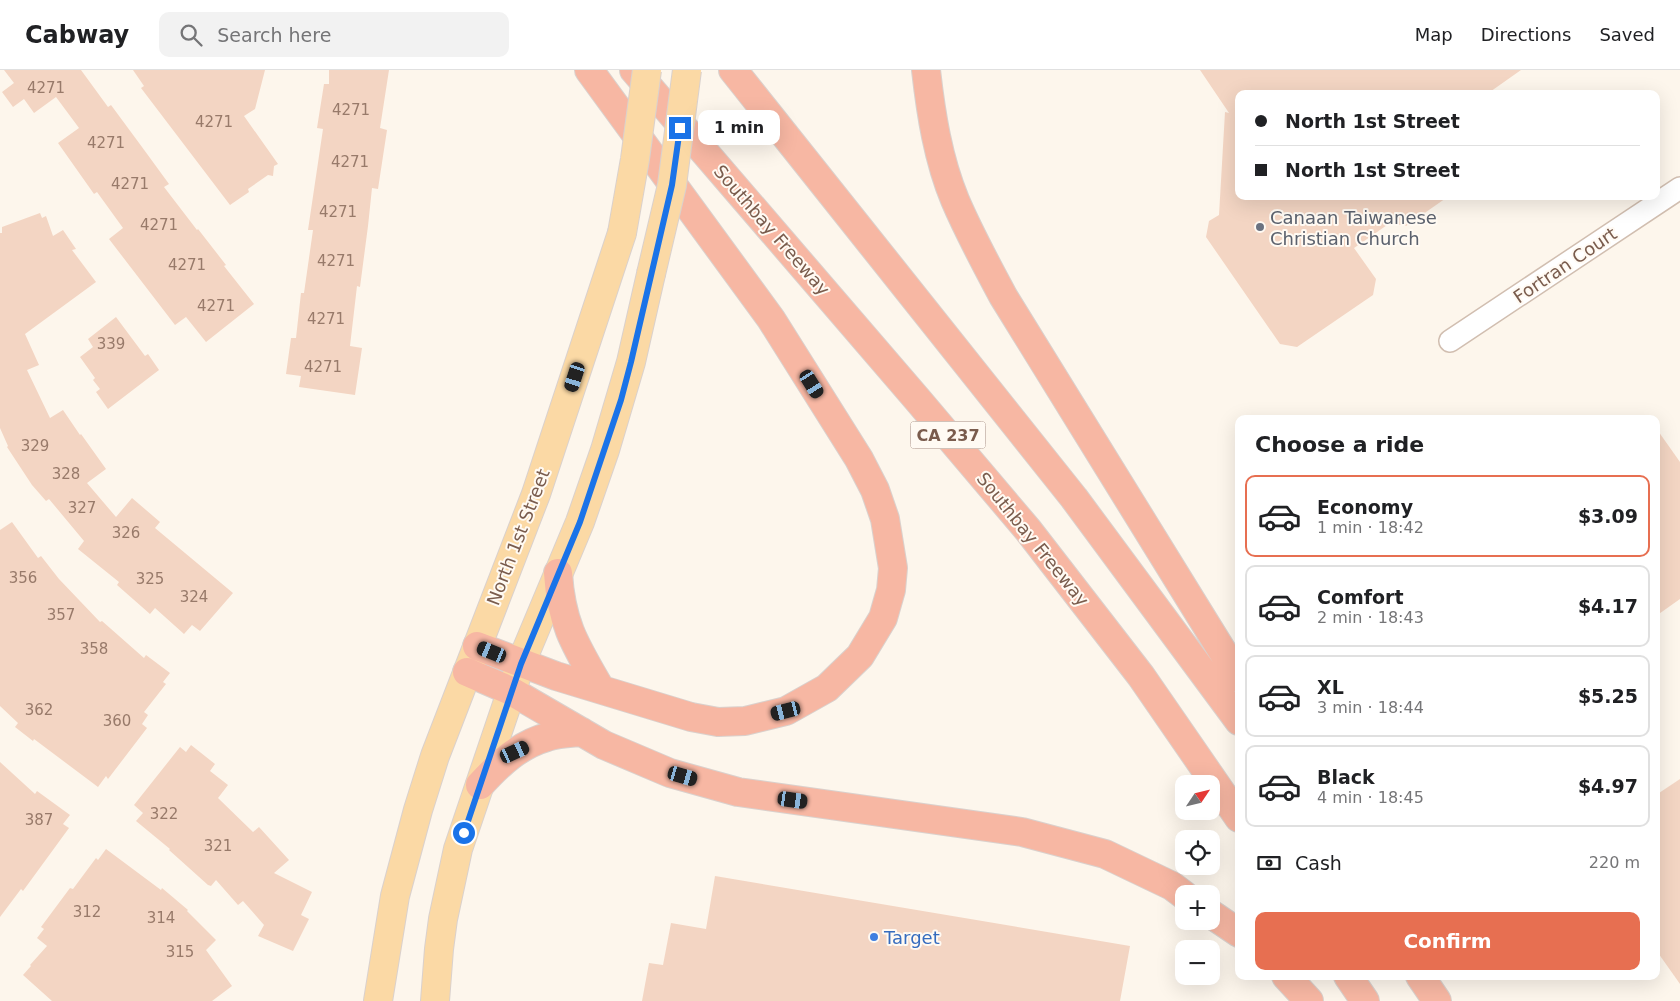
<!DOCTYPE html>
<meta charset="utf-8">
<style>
:root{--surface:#fff;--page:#f2f2f2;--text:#202124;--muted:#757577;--line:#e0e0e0;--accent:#e76f51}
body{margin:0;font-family:"DejaVu Sans",sans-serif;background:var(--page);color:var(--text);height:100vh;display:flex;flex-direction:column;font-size:19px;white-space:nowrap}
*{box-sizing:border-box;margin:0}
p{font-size:16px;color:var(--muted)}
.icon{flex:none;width:28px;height:28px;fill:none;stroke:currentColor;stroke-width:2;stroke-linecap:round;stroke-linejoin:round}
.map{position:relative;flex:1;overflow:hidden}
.drawer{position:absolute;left:1235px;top:345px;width:425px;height:565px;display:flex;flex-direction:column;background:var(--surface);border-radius:10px;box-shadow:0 5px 20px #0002}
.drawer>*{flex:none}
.top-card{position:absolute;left:1235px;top:20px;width:425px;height:110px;border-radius:10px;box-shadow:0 5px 20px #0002;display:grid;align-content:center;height:110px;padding:0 20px;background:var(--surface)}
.needle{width:32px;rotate:55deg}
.controls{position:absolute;left:1175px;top:705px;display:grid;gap:10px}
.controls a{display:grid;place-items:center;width:45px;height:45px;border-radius:10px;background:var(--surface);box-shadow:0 5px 20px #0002;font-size:25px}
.end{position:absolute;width:22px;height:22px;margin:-11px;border:6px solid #1a73e8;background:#fff;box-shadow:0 0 0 2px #fff}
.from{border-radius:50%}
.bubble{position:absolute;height:35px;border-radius:10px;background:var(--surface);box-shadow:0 5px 20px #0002;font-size:16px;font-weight:700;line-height:35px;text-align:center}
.car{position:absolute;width:15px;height:30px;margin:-15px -8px;border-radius:6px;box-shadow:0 0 4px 1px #0007;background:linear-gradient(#222 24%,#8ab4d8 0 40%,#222 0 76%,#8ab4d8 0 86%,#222 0)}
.top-card b{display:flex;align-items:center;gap:18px;height:48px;font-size:19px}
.top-card b+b{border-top:1px solid var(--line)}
.top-card i{width:12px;height:12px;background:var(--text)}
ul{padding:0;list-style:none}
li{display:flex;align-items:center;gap:15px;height:82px;margin:0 10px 8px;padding:0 10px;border:2px solid var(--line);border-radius:10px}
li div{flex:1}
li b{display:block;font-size:19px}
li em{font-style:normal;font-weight:700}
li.selected{border-color:var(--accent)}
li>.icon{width:45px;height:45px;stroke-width:1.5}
h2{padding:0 20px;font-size:22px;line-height:60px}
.pay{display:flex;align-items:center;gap:12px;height:55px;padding:0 20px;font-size:19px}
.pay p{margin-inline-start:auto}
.action{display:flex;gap:10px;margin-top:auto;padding:10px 20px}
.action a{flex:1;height:58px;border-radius:10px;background:var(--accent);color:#fff;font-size:20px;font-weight:700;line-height:58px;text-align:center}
header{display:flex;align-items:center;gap:30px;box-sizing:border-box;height:70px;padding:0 25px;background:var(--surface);border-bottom:1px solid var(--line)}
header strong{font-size:24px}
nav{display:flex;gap:28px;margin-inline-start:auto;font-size:18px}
.search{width:350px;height:45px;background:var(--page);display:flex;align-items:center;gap:12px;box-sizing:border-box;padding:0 18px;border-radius:10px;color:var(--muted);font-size:19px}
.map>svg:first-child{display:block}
.building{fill:#f3d5c3}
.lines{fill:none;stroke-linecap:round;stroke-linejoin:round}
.street-casing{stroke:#d1beb0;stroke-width:24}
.primary-casing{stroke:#dad1cd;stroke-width:30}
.highway-casing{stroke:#dad1cd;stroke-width:30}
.street{stroke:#fff;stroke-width:21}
.primary{stroke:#fbd9a5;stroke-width:28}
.highway{stroke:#f7b7a3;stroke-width:28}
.primary-bridge-casing{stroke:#dad1cd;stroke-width:30;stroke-linecap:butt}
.primary-bridge{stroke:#fbd9a5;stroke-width:28}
.route{stroke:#1a73e8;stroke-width:6}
.worship-dot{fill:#6b7280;stroke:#fffaf3;stroke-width:2}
.shop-dot{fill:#3f7fe0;stroke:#fffaf3;stroke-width:2}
.labels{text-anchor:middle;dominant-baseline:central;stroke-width:4;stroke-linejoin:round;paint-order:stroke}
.number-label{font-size:15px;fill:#987a6a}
.shield{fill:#fffaf3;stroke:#a28b7f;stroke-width:1}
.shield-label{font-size:16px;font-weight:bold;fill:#7a5c4d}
.worship-label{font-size:18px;fill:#5b616d;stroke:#fffaf3;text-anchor:start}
.street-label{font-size:18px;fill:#7a5c4d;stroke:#fffaf3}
.shop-label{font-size:18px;fill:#366cbe;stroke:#fffaf3;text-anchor:start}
</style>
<header>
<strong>Cabway</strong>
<div class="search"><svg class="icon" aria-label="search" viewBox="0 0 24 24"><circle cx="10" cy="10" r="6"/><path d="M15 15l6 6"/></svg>Search here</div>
<nav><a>Map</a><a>Directions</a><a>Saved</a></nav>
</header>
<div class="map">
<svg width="1680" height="931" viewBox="0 0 1680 931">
<rect width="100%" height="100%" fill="#fdf6ec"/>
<path class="building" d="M4,0H81L108,37L111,35L142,77L169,114L164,117L197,160L198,159L226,195L224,196L254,234L206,272L186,247L175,255L109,169L123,158L97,122L94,124L58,73L79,58L56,27L34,43L24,29L13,37L2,22L14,13Z
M133,0H265L255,39L244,46L278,94L274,96L273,106L268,105L248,119L249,122L230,135L141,18L144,16Z
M329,0H389L380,58L387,60L378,119L372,118L368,156L360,217L357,216L350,276L362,278L355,325L299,317L301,306L286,304L291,268H296L301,223H304L313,160H308L323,59L317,58L324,14H329Z
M1200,0H1521L1487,24H1239V126H1449L1406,156L1390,153L1354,178L1376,209L1373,225L1297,277L1280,274L1206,167L1209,151L1219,145L1225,42L1229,43Z
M40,143L42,148L46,146L53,166L63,160L76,179L72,180L96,212L25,264L39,295L27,300L50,348L63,340L80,365L81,364L106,399L87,413L116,447L132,428L160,452L155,458L233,523L200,561L192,555L184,564L155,538L150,544L117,515L119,512L78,479L84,471L49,429L46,431L32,415L7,377L8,376L0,358V163H2V157Z
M116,247L145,286L148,284L159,300L108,339L96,322L100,319L93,310L95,308L80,287L93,277L88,269Z
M1656,358L1680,392V529L1656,546Z
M12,452L38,488L41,486L59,509L100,552L102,551L144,588L146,585L170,603L163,612L166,614L144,642L148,645L142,654L147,658L108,709L106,706L98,717L34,669L33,671L15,657L18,653L0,636V460Z
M191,675L215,694L210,701L228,715L218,728L253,762L259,757L289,790L274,803L312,822L301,845L309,849L293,881L258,866L264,855L243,831L238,835L216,810L211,816L208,815L169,780L170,779L136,751L143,743L134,735L180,677L186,682Z
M0,692L35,724L37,721L70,745L63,754L69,758L23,821L21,819L0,847Z
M1680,709V914L1656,880V725Z
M106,779L161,820L162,818L188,840L187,841L216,870L206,880L232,916L212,931H52L23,905L31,896L30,895L47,876L37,868L44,859L41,857L70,818L73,819L96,788L98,790Z
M715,806L1130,876L1120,931H642L649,893L663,895L671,853L706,859Z"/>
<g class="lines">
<g class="street-casing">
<path id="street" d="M1450,271L1680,118"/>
</g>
<g class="primary-casing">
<path id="primary" d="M378,931L395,826L418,740L435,686L536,424L622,163
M435,931L439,879L443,849L458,779L521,593L580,452L605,380L631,292L651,204"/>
</g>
<g class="highway-casing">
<path id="highway" d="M634,0L917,329L1028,460L1141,606L1239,748
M733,0L1074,428L1239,651
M926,0C931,44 938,89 955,130C969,163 986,194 1003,226L1239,608
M558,503C561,553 575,575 600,618
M477,576L556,606L691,647L718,652L745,651L786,641L827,618L860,586L883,548L891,520L893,498L885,449L875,420L859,389L771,249L589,0
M467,602L511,621L604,675L670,703L738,722L1022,762L1105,784L1172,816L1184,825
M480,715C499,694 519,675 547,667C558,663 571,663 582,662
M1211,844L1239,863
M1286,906L1309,931
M1348,906L1365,931
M1420,906L1437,931"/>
</g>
<use href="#street" class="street"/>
<use href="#primary" class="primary"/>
<use href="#highway" class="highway"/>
<g class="primary-bridge-casing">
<path id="primary-bridge" d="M622,163L635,89L647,0
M651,204L672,115L687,0"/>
</g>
<use href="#primary-bridge" class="primary-bridge"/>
</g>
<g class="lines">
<path class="route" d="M464,763L521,594L580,452L621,330L631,292L672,115L680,58"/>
</g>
<circle class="worship-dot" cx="1260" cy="157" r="5"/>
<circle class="shop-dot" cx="874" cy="867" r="5"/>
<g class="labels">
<g class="number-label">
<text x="46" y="18">4271</text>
<text x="351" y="40">4271</text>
<text x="214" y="52">4271</text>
<text x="106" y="73">4271</text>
<text x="350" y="92">4271</text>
<text x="130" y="114">4271</text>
<text x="338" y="142">4271</text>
<text x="159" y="155">4271</text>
<text x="336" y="191">4271</text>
<text x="187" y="195">4271</text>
<text x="216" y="236">4271</text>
<text x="326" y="249">4271</text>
<text x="111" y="274">339</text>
<text x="323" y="297">4271</text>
<text x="35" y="376">329</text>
<text x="66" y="404">328</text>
<text x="82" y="438">327</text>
<text x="126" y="463">326</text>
<text x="23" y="508">356</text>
<text x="150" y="509">325</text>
<text x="194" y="527">324</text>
<text x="61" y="545">357</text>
<text x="94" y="579">358</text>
<text x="39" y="640">362</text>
<text x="117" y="651">360</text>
<text x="164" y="744">322</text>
<text x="39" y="750">387</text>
<text x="218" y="776">321</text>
<text x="87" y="842">312</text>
<text x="161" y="848">314</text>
<text x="180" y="882">315</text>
</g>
<rect class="shield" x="910.5" y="351.5" width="75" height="27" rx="4"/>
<g class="shield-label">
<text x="948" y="365">CA 237</text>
</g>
<g class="worship-label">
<text x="1270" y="147">Canaan Taiwanese<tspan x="1270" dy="21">Christian Church</tspan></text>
</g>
<g class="street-label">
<text transform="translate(772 160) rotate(49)">Southbay Freeway</text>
<text transform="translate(1565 195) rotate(-34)">Fortran Court</text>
<text transform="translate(518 467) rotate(-69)">North 1st Street</text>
<text transform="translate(1033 469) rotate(51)">Southbay Freeway</text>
</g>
<g class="shop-label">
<text x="884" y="867">Target</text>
</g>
</g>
</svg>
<div class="controls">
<a><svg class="needle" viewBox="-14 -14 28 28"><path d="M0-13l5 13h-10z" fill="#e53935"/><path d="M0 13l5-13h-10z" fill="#757577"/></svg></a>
<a><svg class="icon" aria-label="locate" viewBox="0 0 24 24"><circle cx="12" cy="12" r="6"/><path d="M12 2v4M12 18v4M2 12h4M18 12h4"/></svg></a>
<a>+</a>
<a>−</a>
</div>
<i class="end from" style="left:464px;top:763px"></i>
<i class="end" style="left:680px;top:58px"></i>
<div class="bubble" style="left:698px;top:40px;width:82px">1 min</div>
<i class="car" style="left:575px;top:307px;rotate:198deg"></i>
<i class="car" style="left:812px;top:314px;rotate:148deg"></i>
<i class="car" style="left:492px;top:582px;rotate:292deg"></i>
<i class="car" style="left:786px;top:641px;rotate:256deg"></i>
<i class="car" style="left:515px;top:682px;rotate:65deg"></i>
<i class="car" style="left:683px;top:706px;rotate:106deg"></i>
<i class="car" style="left:793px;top:730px;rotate:98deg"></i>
<div class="top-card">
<b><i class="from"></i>North 1st Street</b>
<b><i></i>North 1st Street</b>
</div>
<section class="drawer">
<h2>Choose a ride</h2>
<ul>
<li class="selected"><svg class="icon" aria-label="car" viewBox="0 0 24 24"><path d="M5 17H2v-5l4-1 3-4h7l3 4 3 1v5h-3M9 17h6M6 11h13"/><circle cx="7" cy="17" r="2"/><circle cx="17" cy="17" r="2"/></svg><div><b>Economy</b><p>1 min · 18:42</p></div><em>$3.09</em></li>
<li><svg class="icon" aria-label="car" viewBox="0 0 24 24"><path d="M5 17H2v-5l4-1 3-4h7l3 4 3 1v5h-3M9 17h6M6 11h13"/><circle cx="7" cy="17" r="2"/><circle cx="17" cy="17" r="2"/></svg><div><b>Comfort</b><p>2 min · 18:43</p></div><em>$4.17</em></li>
<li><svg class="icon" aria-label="car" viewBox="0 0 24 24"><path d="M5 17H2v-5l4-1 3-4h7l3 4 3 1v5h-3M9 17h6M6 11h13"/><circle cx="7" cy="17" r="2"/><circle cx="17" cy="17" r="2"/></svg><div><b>XL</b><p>3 min · 18:44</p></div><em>$5.25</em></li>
<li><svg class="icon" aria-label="car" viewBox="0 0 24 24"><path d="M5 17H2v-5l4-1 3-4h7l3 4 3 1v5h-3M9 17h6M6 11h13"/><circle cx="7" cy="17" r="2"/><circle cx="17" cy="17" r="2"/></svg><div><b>Black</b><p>4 min · 18:45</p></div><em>$4.97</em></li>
</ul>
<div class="pay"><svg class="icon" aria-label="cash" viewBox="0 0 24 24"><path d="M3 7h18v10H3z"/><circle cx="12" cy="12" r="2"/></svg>Cash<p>220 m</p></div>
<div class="action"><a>Confirm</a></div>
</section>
</div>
